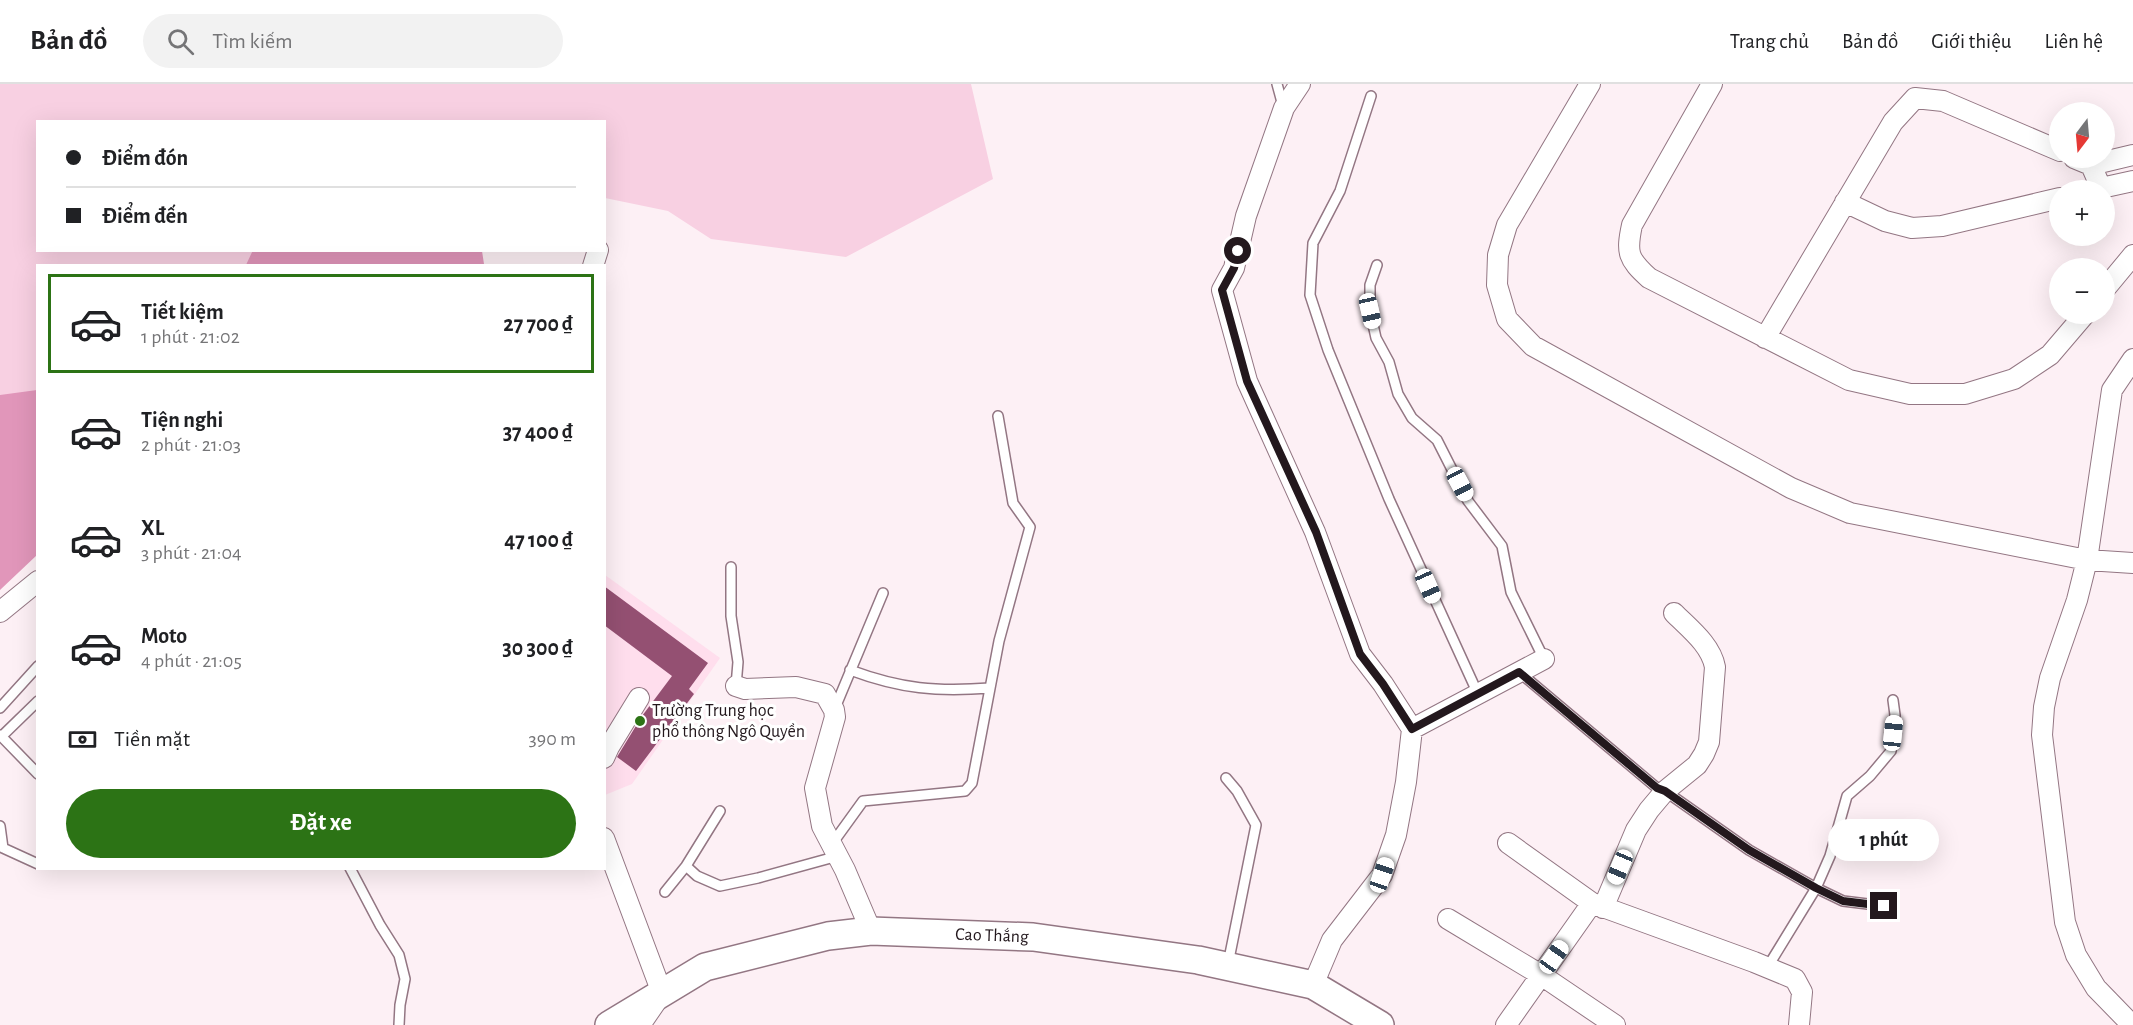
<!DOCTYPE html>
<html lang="vi">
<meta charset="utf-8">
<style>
:root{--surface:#fff;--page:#f2f2f2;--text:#202124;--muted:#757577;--line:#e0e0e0;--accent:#2c7315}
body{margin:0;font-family:"Alegreya Sans",sans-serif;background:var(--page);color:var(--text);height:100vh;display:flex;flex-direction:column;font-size:22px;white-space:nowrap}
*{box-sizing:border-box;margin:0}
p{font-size:20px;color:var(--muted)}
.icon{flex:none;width:33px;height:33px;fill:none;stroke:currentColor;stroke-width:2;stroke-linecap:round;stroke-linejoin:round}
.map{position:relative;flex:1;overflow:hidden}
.drawer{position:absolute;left:36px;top:180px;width:570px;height:606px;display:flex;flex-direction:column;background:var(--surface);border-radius:0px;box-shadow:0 6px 24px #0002}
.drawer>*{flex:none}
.banner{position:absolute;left:36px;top:36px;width:570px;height:132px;border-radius:0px;box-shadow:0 6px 24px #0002;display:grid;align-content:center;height:132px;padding:0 30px;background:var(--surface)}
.needle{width:39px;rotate:196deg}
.buttons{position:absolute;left:2049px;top:18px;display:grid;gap:12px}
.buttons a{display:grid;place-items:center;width:66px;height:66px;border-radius:50%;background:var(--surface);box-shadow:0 6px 24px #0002;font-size:30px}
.end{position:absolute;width:27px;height:27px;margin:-14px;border:8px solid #23181d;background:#fff;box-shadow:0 0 0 3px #fff}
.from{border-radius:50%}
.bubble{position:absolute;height:42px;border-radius:21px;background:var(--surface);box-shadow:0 6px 24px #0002;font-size:20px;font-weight:600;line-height:42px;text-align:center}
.car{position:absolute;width:18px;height:36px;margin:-18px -9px;border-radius:8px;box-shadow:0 0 4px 2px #0007;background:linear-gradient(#fff 24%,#345 0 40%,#fff 0 76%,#345 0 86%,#fff 0)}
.banner b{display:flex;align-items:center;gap:21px;height:57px;font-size:22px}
.banner b+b{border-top:2px solid var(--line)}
.banner i{width:15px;height:15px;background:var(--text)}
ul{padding:10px 0 0;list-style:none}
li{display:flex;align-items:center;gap:18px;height:99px;margin:0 12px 9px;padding:0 18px;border:3px solid transparent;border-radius:0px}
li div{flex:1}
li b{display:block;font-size:22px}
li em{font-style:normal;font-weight:600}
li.current{border-color:var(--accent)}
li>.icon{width:54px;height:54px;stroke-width:1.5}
.pay{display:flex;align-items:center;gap:15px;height:66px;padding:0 30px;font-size:22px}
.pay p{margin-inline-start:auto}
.action{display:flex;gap:12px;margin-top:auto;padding:12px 30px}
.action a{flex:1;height:69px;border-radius:36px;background:var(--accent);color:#fff;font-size:24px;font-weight:600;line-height:69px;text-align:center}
header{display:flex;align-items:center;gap:36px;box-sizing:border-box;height:84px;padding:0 30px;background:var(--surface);border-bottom:2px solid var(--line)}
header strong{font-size:28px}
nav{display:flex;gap:33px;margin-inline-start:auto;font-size:21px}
.search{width:420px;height:54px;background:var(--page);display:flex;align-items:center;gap:15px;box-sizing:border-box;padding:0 21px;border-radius:33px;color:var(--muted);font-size:22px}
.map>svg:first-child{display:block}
.built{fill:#ffdeed}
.green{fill:#f8d0e2}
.water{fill:#e196ba}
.building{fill:#945072}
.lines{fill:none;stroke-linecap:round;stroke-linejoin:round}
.lane-casing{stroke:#937683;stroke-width:12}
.street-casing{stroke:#937683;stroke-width:22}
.secondary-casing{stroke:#937683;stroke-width:30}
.lane{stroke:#fff;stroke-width:9}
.street{stroke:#fff;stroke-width:20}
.secondary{stroke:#fff;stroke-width:27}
.route{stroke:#23181d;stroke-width:8}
.poi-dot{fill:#2c7315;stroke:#fff;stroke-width:2}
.labels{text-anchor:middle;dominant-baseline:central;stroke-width:6;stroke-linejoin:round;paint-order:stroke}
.poi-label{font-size:18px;fill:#23181d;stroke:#fff;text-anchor:start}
.street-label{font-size:18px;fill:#23181d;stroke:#fff}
</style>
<header>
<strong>Bản đồ</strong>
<div class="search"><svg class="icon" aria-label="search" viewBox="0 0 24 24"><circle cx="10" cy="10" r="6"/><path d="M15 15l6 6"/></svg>Tìm kiếm</div>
<nav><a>Trang chủ</a><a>Bản đồ</a><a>Giới thiệu</a><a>Liên hệ</a></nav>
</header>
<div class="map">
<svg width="2133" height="941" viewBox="0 0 2133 941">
<rect width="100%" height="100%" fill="#fdf0f5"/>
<path class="built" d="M605,491L720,574L632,700L605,711Z"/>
<path class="green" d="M0,0H971L993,95L846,173L711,155L668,127L605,114L604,38H38V166H478L479,182H38L37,469L0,505Z"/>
<path class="water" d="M253,166L482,167L484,180V182L246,181Z
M37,306V471L0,506V311Z"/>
<path class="building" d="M604,502L708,579L689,605L694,610L636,687L617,673L642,632L672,592L604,541Z"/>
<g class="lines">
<g class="lane-casing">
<path id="lane" d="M1277,0L1283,22
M1371,12L1340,107L1313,159L1310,211L1328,266L1389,415L1478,610
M1377,181L1370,201V227L1376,254L1389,278L1398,310L1412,334L1437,356L1468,417L1502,462L1511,508L1544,575
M731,483V532L738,578L736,602
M850,586C901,605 937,608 990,604
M1519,588L1657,704L1665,707L1749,766L1816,804L1843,817L1884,822
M0,624L38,582
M835,624L883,509
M0,651L38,690
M2,652L38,617
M1226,694L1237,707L1256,741L1228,880
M0,742L3,764
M831,759L837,753L863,717L965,707L972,699L999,557L1030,443L1013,419L998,332
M3,764L38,780
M686,782L697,792L720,802L758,794L838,772
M350,784L380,841L399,871L405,895L400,921L399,941
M665,808L686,782L720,727
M1767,884L1816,804L1830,772L1847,712L1870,692L1891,667L1895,631L1893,616"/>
</g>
<g class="street-casing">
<path id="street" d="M1300,0L1284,24L1246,132L1234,184L1222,206L1247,297L1315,448L1360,570L1383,600L1412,645L1406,698L1396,751L1382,791L1332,856L1313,901
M1590,0L1507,141L1498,171L1497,201L1507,235L1533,262L1791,404L1850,429L2087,476L2133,479
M1712,0L1632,141C1626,169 1628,175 1649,194L1849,296L1910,310H1965L2014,295L2050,271L2085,230
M2074,74L2091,81L2101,104
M2091,81L2133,71
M2092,106L2133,97
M1845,118L1885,137L1912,144L1942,142L2060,114
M593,182L598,166
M2104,206L2133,171
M1765,254L1893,38L1915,14L1943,17L2060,67
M0,528L38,497
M736,602L745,605L796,603L825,610L834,626L835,633L815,704L822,742L845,786L871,847
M1412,645L1544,575
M604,674L609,663L639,614
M604,754L662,909L640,941
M1508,759L1592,819L1754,878L1795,895L1802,908L1799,941
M1603,824L1636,746L1649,726L1665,707L1697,681L1704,670L1709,658L1715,583C1711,561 1690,545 1674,529
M1448,835L1541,891L1615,941
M1506,941L1592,819
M2132,941L2096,904L2076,871L2065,838L2042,651L2044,623L2050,594L2077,516L2087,476L2112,306L2133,275"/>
</g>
<g class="secondary-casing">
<path id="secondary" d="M609,941L705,883L828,852L871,847L1033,853L1198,876L1313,901L1380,941"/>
</g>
<use href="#lane" class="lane"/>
<use href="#street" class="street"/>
<use href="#secondary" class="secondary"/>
</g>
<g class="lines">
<path class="route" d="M1238,167L1234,184L1222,206L1247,297L1316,448L1360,570L1383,600L1412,645L1519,588L1657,704L1665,707L1749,766L1816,804L1843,817L1884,822"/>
</g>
<circle class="poi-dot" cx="640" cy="637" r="6"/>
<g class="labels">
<g class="poi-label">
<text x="652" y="627">Trường Trung học<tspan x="652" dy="21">phổ thông Ngô Quyền</tspan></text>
</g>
<g class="street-label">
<text transform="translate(992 852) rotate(2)">Cao Thắng</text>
</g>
</g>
</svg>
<div class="buttons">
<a><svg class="needle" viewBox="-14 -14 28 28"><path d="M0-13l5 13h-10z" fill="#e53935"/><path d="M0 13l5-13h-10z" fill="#757577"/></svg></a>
<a>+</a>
<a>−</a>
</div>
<i class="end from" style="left:1238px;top:167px"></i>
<i class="end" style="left:1884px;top:822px"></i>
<div class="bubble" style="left:1828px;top:735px;width:111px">1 phút</div>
<i class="car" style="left:1370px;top:227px;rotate:167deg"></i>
<i class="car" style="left:1460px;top:400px;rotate:152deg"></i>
<i class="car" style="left:1428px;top:502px;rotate:156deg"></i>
<i class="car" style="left:1893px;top:649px;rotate:6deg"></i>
<i class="car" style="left:1620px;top:783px;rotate:203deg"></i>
<i class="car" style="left:1382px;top:791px;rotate:19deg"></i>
<i class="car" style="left:1554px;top:873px;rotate:35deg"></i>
<div class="banner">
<b><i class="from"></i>Điểm đón</b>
<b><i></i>Điểm đến</b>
</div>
<section class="drawer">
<ul>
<li class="current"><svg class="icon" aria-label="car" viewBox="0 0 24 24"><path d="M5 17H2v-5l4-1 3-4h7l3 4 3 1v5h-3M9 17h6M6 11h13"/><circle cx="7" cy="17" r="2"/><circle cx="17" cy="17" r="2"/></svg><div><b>Tiết kiệm</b><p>1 phút · 21:02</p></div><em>27 700 ₫</em></li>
<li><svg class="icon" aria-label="car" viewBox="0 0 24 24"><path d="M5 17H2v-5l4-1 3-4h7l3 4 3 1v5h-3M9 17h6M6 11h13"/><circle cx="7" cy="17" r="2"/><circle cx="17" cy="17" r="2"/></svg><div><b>Tiện nghi</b><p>2 phút · 21:03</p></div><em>37 400 ₫</em></li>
<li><svg class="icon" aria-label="car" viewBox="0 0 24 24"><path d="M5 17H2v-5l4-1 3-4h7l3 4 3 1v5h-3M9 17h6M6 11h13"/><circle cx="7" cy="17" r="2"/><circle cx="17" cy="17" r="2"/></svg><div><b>XL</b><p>3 phút · 21:04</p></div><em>47 100 ₫</em></li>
<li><svg class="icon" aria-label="car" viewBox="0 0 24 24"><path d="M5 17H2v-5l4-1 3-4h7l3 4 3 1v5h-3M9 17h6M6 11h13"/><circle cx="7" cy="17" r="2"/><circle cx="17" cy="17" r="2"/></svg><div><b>Moto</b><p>4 phút · 21:05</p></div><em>30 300 ₫</em></li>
</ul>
<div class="pay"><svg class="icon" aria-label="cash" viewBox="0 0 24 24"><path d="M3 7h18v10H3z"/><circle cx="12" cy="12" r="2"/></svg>Tiền mặt<p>390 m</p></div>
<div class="action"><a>Đặt xe</a></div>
</section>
</div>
